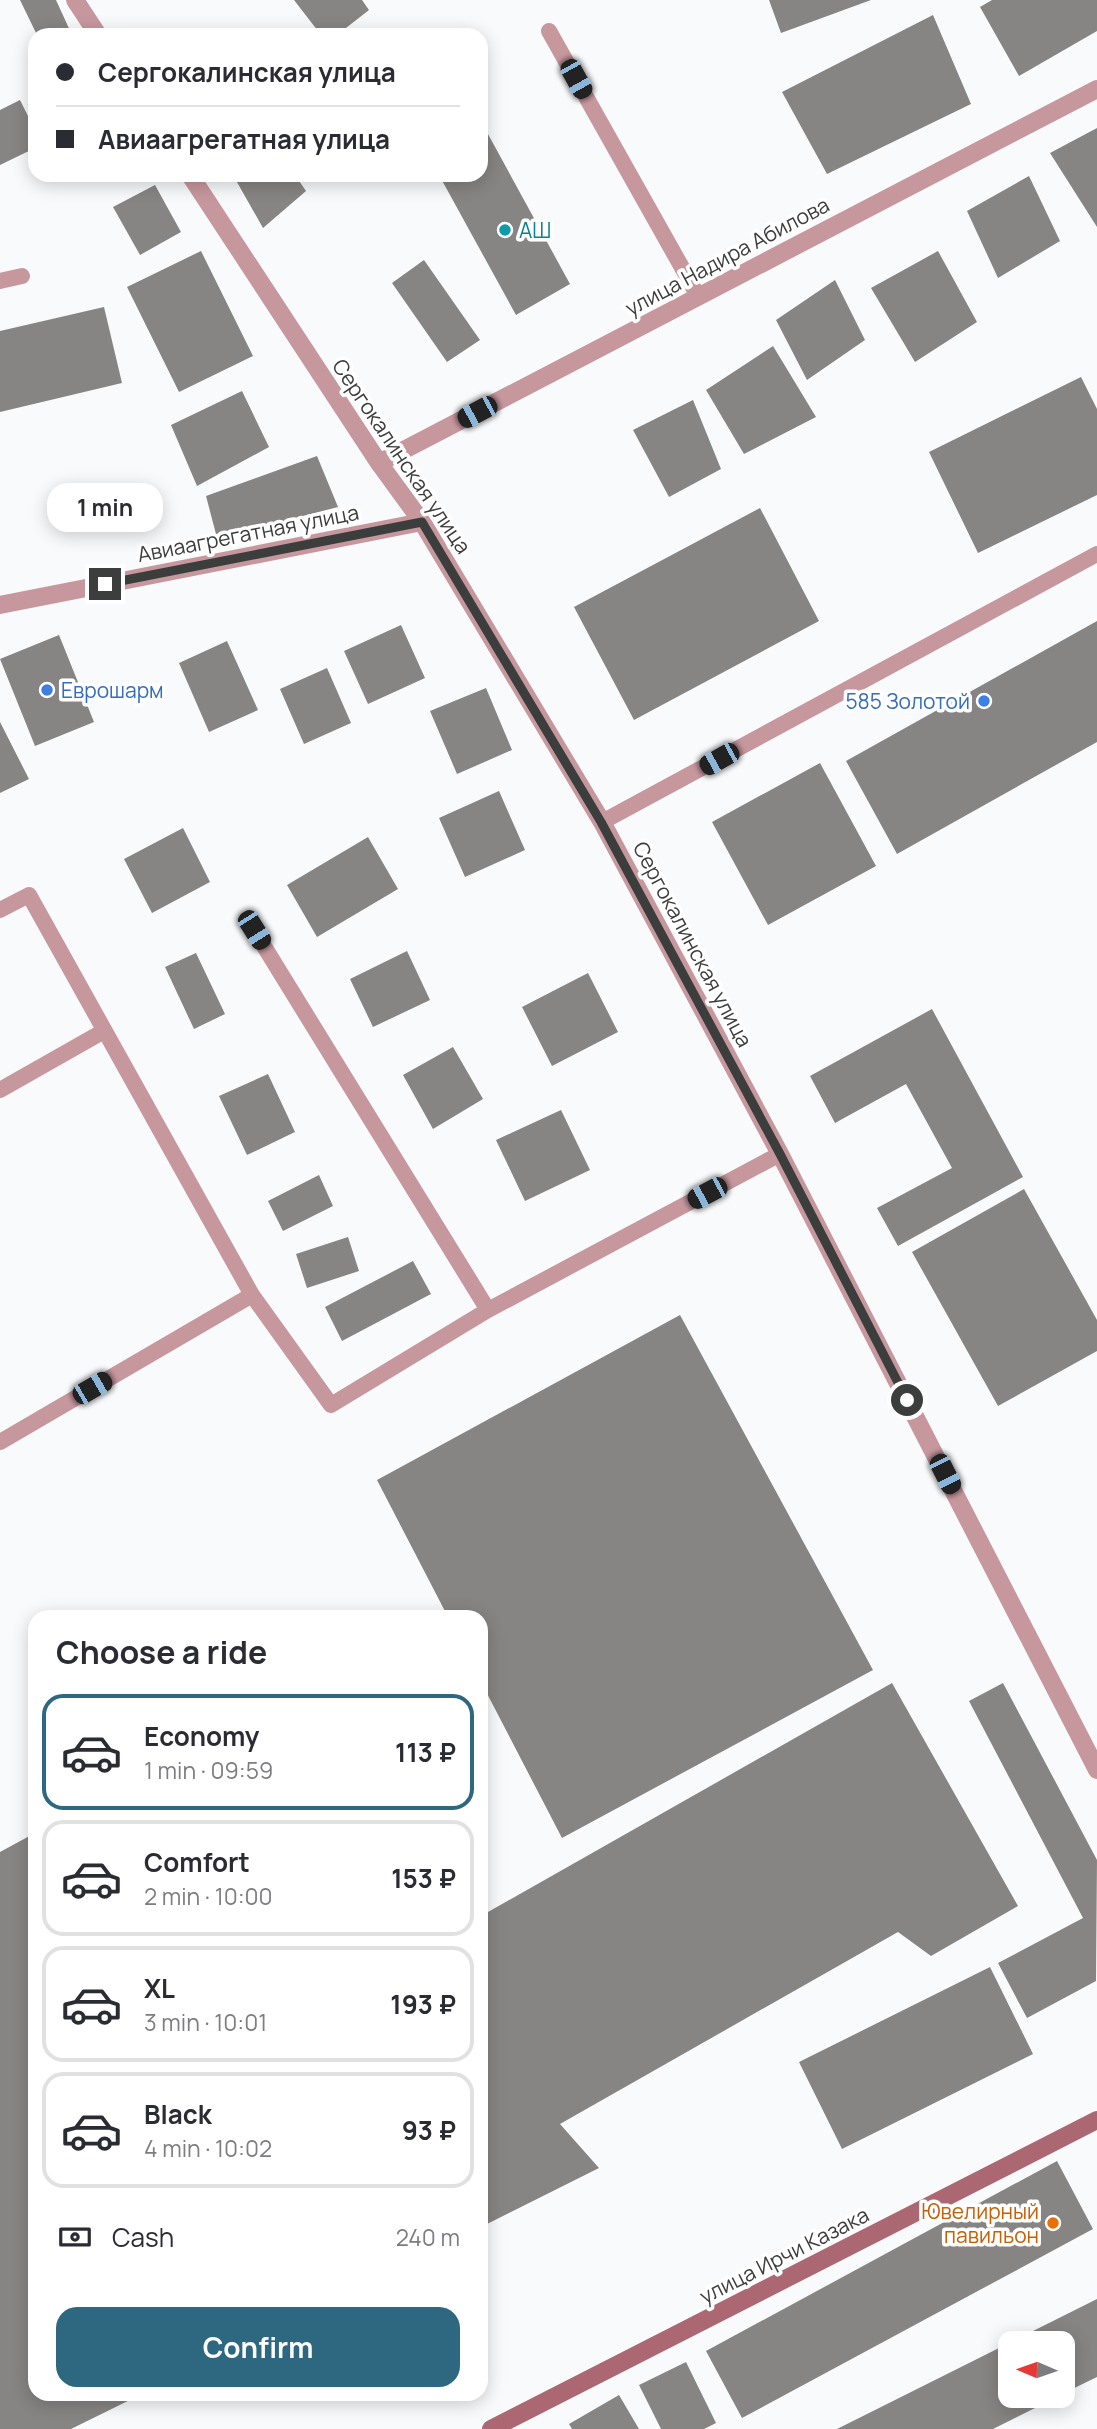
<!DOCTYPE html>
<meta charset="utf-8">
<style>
:root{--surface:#fff;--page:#f7f7f7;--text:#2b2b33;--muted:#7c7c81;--line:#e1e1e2;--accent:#2d6780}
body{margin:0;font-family:Manrope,sans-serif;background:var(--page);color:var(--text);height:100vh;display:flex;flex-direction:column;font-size:26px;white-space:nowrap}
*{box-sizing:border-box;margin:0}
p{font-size:23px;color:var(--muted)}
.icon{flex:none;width:38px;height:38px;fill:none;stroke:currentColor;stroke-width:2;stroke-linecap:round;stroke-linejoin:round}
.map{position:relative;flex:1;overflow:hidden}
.drawer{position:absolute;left:28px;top:1610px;width:460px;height:791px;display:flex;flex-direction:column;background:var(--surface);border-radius:21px;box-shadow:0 4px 18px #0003}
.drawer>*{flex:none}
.guide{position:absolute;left:28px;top:28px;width:460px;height:154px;border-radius:21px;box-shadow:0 4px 18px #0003;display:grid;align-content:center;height:154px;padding:0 28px;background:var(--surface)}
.needle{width:46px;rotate:272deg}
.controls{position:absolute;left:998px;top:2331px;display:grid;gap:14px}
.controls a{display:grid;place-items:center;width:77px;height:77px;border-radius:14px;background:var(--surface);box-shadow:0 4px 18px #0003;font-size:35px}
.end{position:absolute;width:32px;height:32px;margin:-16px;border:9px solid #3c3d3d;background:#fff;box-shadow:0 0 0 4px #fff}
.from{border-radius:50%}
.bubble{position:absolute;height:49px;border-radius:21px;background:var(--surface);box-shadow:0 4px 18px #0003;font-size:23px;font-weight:700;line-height:49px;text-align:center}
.car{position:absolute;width:21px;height:42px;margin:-21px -10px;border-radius:9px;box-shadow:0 0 5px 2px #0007;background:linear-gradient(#222 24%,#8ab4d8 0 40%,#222 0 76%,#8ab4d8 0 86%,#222 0)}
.guide b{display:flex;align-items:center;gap:24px;height:66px;font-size:26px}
.guide b+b{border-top:2px solid var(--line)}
.guide i{width:18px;height:18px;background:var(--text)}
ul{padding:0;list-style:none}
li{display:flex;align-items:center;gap:21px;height:116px;margin:0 14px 10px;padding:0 14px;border:4px solid var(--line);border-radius:21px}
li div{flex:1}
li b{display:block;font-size:26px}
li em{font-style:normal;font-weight:700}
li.on{border-color:var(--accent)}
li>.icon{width:63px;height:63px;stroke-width:1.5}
h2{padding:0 28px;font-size:32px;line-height:84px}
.pay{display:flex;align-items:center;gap:18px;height:77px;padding:0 28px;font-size:26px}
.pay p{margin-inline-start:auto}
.primary-button{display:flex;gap:14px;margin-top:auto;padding:14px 28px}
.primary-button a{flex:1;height:80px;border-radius:21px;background:var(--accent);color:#fff;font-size:28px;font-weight:700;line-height:80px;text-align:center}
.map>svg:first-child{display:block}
.building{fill:#878584}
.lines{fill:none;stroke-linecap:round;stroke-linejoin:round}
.service{stroke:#c7979e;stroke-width:16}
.minor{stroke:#c7979e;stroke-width:18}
.secondary{stroke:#ab6772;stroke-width:18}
.route{stroke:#3c3d3d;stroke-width:9}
.culture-dot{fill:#0f9aa8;stroke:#fff;stroke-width:2.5}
.shop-dot{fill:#3f7fe0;stroke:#fff;stroke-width:2.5}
.food-dot{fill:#e8710a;stroke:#fff;stroke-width:2.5}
.labels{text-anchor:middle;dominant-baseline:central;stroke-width:7;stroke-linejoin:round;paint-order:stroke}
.culture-label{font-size:21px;fill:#0d838f;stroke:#fff;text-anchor:start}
.street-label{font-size:21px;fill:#3c3d3d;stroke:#fff}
.shop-label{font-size:21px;fill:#366cbe;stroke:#fff;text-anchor:start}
.food-label{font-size:21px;fill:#c56008;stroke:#fff;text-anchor:end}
</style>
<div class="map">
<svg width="1097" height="2429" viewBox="0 0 1097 2429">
<rect width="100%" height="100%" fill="#f8fafc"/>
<path class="building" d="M20,0H56L72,35H37Z
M294,0H362L369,10L337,35H321Z
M769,0H871L781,33Z
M992,0H1097V31L1019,76L980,7Z
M933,15L971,104L827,174L782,92Z
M20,100L35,130V148L0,165V110Z
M483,125L570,284L516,315L439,175H481V126Z
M1097,128V227L1050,153Z
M233,175H295L306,191L263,228Z
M1029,176L1060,241L998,278L967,211Z
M155,185L181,232L140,255L113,207Z
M201,251L253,356L179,392L127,287Z
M938,251L977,322L915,362L871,288Z
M424,260L480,340L447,362L392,283Z
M835,280L865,340L807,380L776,320Z
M104,307L122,383L0,412V331Z
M773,346L816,417L744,454L706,390Z
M1081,377L1097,409V495L978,553L929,452Z
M242,391L269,447L197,486L171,425Z
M693,400L721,469L669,497L633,430Z
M317,456L338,507L217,538L206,496Z
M760,508L819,621L634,720L574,607Z
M1097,621V742L897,854L846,761Z
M401,625L425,678L368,704L344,651Z
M59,635L94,722L35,746L0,659Z
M227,641L258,710L209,732L179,663Z
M327,668L351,723L304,744L280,689Z
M486,688L512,750L457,774L430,711Z
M0,722L29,779L0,793Z
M820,763L876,866L768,925L712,822Z
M499,791L525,850L465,877L439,818Z
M183,828L210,882L152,913L124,859Z
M368,837L398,889L317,937L287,885Z
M407,951L430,1000L373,1027L350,979Z
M196,953L225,1014L194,1029L165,967Z
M588,973L618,1032L552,1066L522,1007Z
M932,1009L1023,1177L898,1246L877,1208L952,1168L906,1084L835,1123L810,1076Z
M453,1047L483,1099L433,1129L403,1075Z
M268,1074L295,1132L247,1155L219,1096Z
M561,1110L590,1170L525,1201L496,1140Z
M319,1175L333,1206L283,1231L268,1201Z
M1024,1189L1097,1320V1351L998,1406L912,1252Z
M348,1237L359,1271L307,1288L296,1254Z
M413,1261L431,1294L342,1341L325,1307Z
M680,1315L873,1670L562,1838L481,1682V1617H448L377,1480Z
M892,1683L1018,1906L931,1956L898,1932L560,2124L599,2168L481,2227V1916Z
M1003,1683L1097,1860L1096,1981L1027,2018L998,1963L1083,1918L969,1701Z
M35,1833V2394H142L71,2429H0V1852Z
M990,1967L1033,2054L842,2149L799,2062Z
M1057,2161L1093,2229L742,2418L706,2351Z
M1097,2299V2377L1062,2394V2343H1010V2396H1059L993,2429H837Z
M686,2362L716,2423L704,2429H661L639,2385Z
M619,2395L639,2429H572L569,2424Z"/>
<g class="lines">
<path class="service" d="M549,31L698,296
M0,281L22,276
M602,822L1097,554
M0,910L29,895L252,1295L331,1405L488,1310L780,1154
M254,930L488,1310
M0,1090L104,1031
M0,1442L252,1295"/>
<path class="minor" d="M75,0L98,35
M190,175L379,463L422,522L602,822L780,1154L1097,1770
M379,463L1097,89
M0,605L422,522"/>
<path class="secondary" d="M491,2429L1097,2120"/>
</g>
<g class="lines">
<path class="route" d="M105,584L422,522L601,822L780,1154L907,1400"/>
</g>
<circle class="culture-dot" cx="505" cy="230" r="7"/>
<g class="shop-dot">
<circle cx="47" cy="690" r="7"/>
<circle cx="984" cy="701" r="7"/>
</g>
<circle class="food-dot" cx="1053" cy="2223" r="7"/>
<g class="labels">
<g class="culture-label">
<text x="519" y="230">АШ</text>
</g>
<g class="street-label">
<text transform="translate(727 256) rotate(-28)">улица Надира Абилова</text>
<text transform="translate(402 456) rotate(56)">Сергокалинская улица</text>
<text transform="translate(248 533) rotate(-11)">Авиаагрегатная улица</text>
<text transform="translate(693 944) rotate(62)">Сергокалинская улица</text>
<text transform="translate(784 2255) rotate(-27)">улица Ирчи Казака</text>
</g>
<g class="shop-label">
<text x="61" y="690">Еврошарм</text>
<text x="970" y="701" text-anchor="end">585 Золотой</text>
</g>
<g class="food-label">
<text x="1039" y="2211">Ювелирный<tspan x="1039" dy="24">павильон</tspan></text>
</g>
</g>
</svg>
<div class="controls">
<a><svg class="needle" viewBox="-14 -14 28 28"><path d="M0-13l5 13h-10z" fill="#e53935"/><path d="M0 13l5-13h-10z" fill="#7c7c81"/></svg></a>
</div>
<i class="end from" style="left:907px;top:1400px"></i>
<i class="end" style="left:105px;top:584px"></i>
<div class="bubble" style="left:47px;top:483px;width:116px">1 min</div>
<i class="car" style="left:576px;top:79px;rotate:151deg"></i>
<i class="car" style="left:477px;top:412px;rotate:242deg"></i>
<i class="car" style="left:719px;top:759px;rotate:241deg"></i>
<i class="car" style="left:254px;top:930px;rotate:148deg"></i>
<i class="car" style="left:707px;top:1193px;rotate:242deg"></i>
<i class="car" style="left:92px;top:1388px;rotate:60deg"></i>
<i class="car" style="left:945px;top:1474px;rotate:153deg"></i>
<div class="guide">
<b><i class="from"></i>Сергокалинская улица</b>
<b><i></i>Авиаагрегатная улица</b>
</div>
<section class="drawer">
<h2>Choose a ride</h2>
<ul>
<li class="on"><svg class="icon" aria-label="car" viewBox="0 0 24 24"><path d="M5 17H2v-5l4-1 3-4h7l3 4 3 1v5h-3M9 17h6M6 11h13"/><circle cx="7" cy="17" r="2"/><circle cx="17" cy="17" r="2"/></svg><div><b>Economy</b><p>1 min · 09:59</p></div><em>113 ₽</em></li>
<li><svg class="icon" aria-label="car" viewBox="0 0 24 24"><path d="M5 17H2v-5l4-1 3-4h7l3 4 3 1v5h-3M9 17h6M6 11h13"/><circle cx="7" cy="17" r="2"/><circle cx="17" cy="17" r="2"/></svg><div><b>Comfort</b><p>2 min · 10:00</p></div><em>153 ₽</em></li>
<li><svg class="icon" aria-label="car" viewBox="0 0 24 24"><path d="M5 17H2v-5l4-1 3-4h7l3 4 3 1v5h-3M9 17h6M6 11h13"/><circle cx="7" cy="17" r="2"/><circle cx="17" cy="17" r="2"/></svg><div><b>XL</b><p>3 min · 10:01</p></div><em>193 ₽</em></li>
<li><svg class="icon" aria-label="car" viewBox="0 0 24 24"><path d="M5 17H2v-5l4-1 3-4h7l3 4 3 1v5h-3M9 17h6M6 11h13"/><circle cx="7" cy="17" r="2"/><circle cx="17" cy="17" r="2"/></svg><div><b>Black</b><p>4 min · 10:02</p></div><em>93 ₽</em></li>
</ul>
<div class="pay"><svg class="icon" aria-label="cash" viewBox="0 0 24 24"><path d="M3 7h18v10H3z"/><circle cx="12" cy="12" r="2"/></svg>Cash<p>240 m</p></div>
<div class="primary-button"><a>Confirm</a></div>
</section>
</div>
